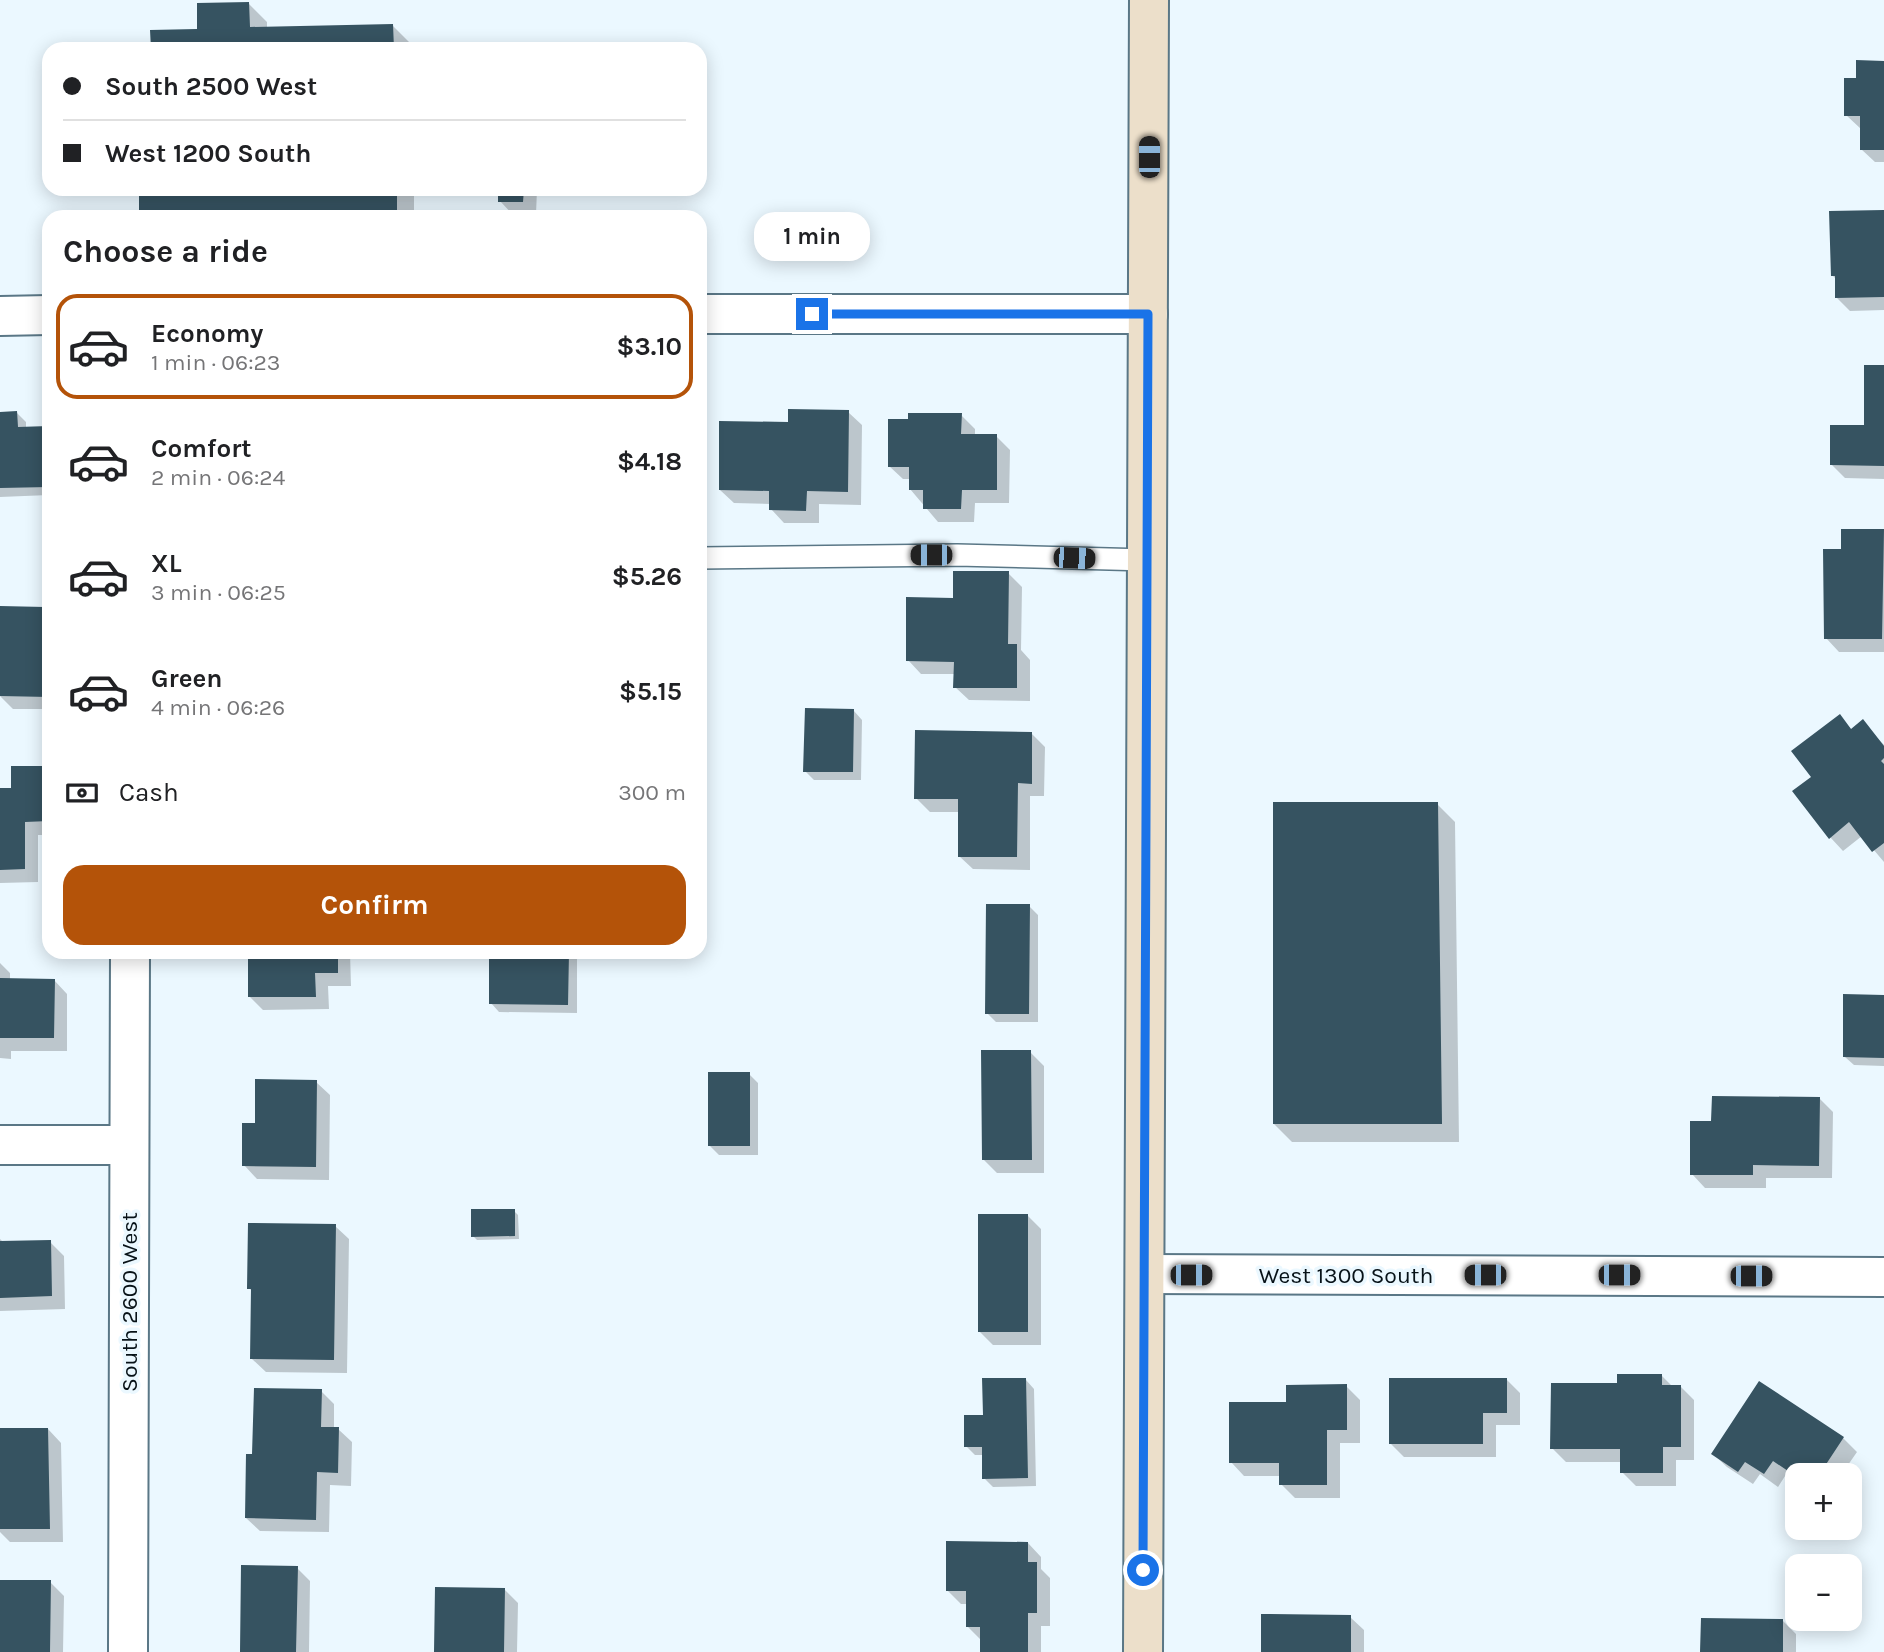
<!DOCTYPE html>
<meta charset="utf-8">
<style>
:root{--surface:#fff;--page:#f2f2f2;--text:#202124;--muted:#757577;--line:#e0e0e0;--accent:#b45309}
body{margin:0;font-family:Karla,sans-serif;background:var(--page);color:var(--text);height:100vh;display:flex;flex-direction:column;font-size:26px;white-space:nowrap}
*{box-sizing:border-box;margin:0}
p{font-size:23px;color:var(--muted)}
.icon{flex:none;width:38px;height:38px;fill:none;stroke:currentColor;stroke-width:2;stroke-linecap:round;stroke-linejoin:round}
.map{position:relative;flex:1;overflow:hidden}
.details{position:absolute;left:42px;top:210px;width:665px;height:749px;display:flex;flex-direction:column;background:var(--surface);border-radius:21px;box-shadow:0 4px 18px #0003}
.details>*{flex:none}
.top-card{position:absolute;left:42px;top:42px;width:665px;height:154px;border-radius:21px;box-shadow:0 4px 18px #0003;display:grid;align-content:center;height:154px;padding:0 21px;background:var(--surface)}
.tools{position:absolute;left:1785px;top:1463px;display:grid;gap:14px}
.tools a{display:grid;place-items:center;width:77px;height:77px;border-radius:14px;background:var(--surface);box-shadow:0 4px 18px #0003;font-size:35px}
.end{position:absolute;width:32px;height:32px;margin:-16px;border:9px solid #1a73e8;background:#fff;box-shadow:0 0 0 4px #fff}
.from{border-radius:50%}
.bubble{position:absolute;height:49px;border-radius:21px;background:var(--surface);box-shadow:0 4px 18px #0003;font-size:23px;font-weight:700;line-height:49px;text-align:center}
.car{position:absolute;width:21px;height:42px;margin:-21px -10px;border-radius:9px;box-shadow:0 0 5px 2px #0007;background:linear-gradient(#222 24%,#8ab4d8 0 40%,#222 0 76%,#8ab4d8 0 86%,#222 0)}
.top-card b{display:flex;align-items:center;gap:24px;height:66px;font-size:26px}
.top-card b+b{border-top:2px solid var(--line)}
.top-card i{width:18px;height:18px;background:var(--text)}
ul{padding:0;list-style:none}
li{display:flex;align-items:center;gap:21px;height:105px;margin:0 14px 10px;padding:0 7px;border:4px solid transparent;border-radius:21px}
li div{flex:1}
li b{display:block;font-size:26px}
li em{font-style:normal;font-weight:700}
li.on{border-color:var(--accent)}
li>.icon{width:63px;height:63px;stroke-width:1.5}
h2{padding:0 21px;font-size:32px;line-height:84px}
.pay{display:flex;align-items:center;gap:18px;height:77px;padding:0 21px;font-size:26px}
.pay p{margin-inline-start:auto}
.button{display:flex;gap:14px;margin-top:auto;padding:14px 21px}
.button a{flex:1;height:80px;border-radius:21px;background:var(--accent);color:#fff;font-size:28px;font-weight:700;line-height:80px;text-align:center}
.map>svg:first-child{display:block}
.shadow{fill:#0003}
.building{fill:#365361}
.lines{fill:none;stroke-linecap:round;stroke-linejoin:round}
.lane-casing{stroke:#5a7786;stroke-width:24}
.street-casing{stroke:#5a7786;stroke-width:42}
.secondary-casing{stroke:#5a7786;stroke-width:42}
.lane{stroke:#fff;stroke-width:21}
.street{stroke:#fff;stroke-width:38}
.secondary{stroke:#ecdfca;stroke-width:38}
.route{stroke:#1a73e8;stroke-width:9}
.labels{text-anchor:middle;dominant-baseline:central;stroke-width:7;stroke-linejoin:round;paint-order:stroke}
.street-label{font-size:23px;fill:#071218;stroke:#ebf8ff}
</style>
<div class="map">
<svg width="1884" height="1652" viewBox="0 0 1884 1652">
<rect width="100%" height="100%" fill="#ebf8ff"/>
<path class="shadow" d="M249,4L267,22V29L393,26L411,44V49H153L199,30Z
M1884,63V162H1875L1861,149V129L1846,115Z
M140,189H414V217H141Z
M500,189H537L536,215H513L500,201Z
M1884,212V310L1850,311L1837,298L1836,279L1833,276Z
M1884,367V479L1845,478L1832,465L1866,427Z
M848,412L862,425L861,505L819,504V523H784L771,509V504L734,503L720,490L789,424Z
M17,413L26,422V428L49,427V495L0,497V414Z
M961,415L975,429V436H996L1010,450L1009,503H975L974,522H938L910,489V479H903L889,466L910,420Z
M1884,530V652H1839L1826,638L1843,551V531Z
M1008,573L1022,587L1021,650L1030,660V701L969,700L955,687V674H921L908,660L955,600Z
M0,608L44,609L49,614V709H13L0,696Z
M854,711L862,720L861,780H814L805,771Z
M1839,717L1852,730L1863,722L1884,745V862L1862,836L1843,851L1830,837L1814,777Z
M1031,733L1045,747L1044,796H1030V870L973,869L959,856L960,812H930L916,798Z
M49,768V835H38V882L0,883V790L13,789Z
M1437,804L1455,822L1459,1142H1292L1274,1124Z
M1029,906L1038,915V1022H996L987,1013Z
M258,952H350L351,986H328L329,1009L263,1010L249,996L259,961Z
M491,952H577V1013L499,1012L491,1003Z
M0,963L10,973V980H54L67,994V1051H11V1059L0,1058Z
M1884,996V1066L1854,1065L1845,1057Z
M1030,1052L1044,1066V1173H997L983,1159Z
M749,1074L758,1083V1155H719L710,1146Z
M316,1082L330,1095L329,1180L257,1179L244,1165L256,1125Z
M1819,1098L1833,1112L1832,1178H1766V1188H1705L1692,1174L1713,1123Z
M514,1211L518,1215L519,1239L477,1240L473,1236Z
M1028,1216L1041,1229V1345H993L979,1331Z
M335,1226L349,1239L347,1373L266,1372L252,1359L253,1292L249,1288Z
M0,1239L4,1243L50,1242L64,1256L65,1309L0,1311Z
M1662,1376L1673,1387H1681L1694,1400V1460H1676V1486H1636L1622,1472V1462H1566L1552,1448L1618,1385Z
M1026,1380L1034,1389L1036,1486L993,1487L984,1478L983,1455H975L966,1446L985,1417Z
M1507,1380L1520,1393V1425H1496V1457H1404L1391,1444Z
M1760,1383L1843,1438L1857,1452L1841,1475H1797V1480L1787,1473L1778,1487L1760,1474L1753,1484L1727,1467L1713,1454Z
M1346,1386L1360,1400V1443H1340V1498H1295L1281,1484V1476H1244L1231,1462L1288,1404Z
M321,1391L334,1404V1429H338L352,1442L351,1486L330,1485L329,1532L260,1531L246,1518L254,1456Z
M48,1429L61,1443L63,1542H10L0,1532V1430Z
M1028,1543L1041,1557V1569L1050,1578V1626H1041V1652H982V1641L968,1627V1604H961L947,1590Z
M297,1568L310,1581L309,1652H242Z
M0,1582H50L64,1596L63,1652H0Z
M505,1590L518,1603L517,1652H436Z
M1350,1617L1364,1630V1652H1263Z
M1782,1620L1796,1634V1652H1702Z"/>
<path class="building" d="M249,2L250,27L393,24L394,49H151L150,30L197,29V3Z
M1856,60L1884,61V150H1860V116H1844V78H1856Z
M139,189H397V217H139Z
M498,189H524L523,202H498Z
M1884,210V297L1835,298V276H1831L1829,211Z
M1864,365H1884V466L1830,465V425H1864Z
M788,409L849,410L848,492L807,491L806,511L769,510V491L719,490V421L788,422Z
M17,411L18,427L49,426V487L0,488V412Z
M908,413H962L961,434H997V490H962L961,509H923V490H909V467H888V419H908Z
M1841,529H1884L1882,639H1824L1823,549H1841Z
M953,571H1009L1008,644H1017V688H953L954,662L906,661V597L953,598Z
M0,606L45,607L44,641H49V697L0,696Z
M805,708L854,709L853,772H803Z
M1840,714L1851,729L1863,719L1884,746V758L1881,761L1884,764V843L1872,852L1849,822L1829,839L1792,791L1811,777L1791,751Z
M915,730L1032,732V784L1018,783L1017,857H958V799H914Z
M11,766H49V821L25,822V869L0,870V788H11Z
M1273,802H1438L1442,1124H1273Z
M986,904H1030L1029,1014H985Z
M257,952H338V973H315L316,997H248V959H257Z
M489,952H569L568,1005L489,1004Z
M0,978L55,979L54,1038H0Z
M1843,994L1884,995V1058L1843,1057Z
M981,1050H1031L1032,1160H982Z
M708,1072H750V1146H708Z
M255,1079L317,1080L316,1167L242,1166V1123H255Z
M1712,1096L1820,1097L1819,1166L1753,1165V1175H1690V1121H1711Z
M471,1209H515V1236L471,1237Z
M978,1214H1028V1332H978Z
M248,1223L336,1224L334,1360L250,1359L251,1289H247Z
M51,1240L52,1296L0,1298V1241Z
M1617,1374H1662V1385H1681V1447H1663V1473H1620V1449H1550L1551,1383H1617Z
M982,1378H1026L1028,1478L982,1479V1447H964V1415H983Z
M1389,1378H1507V1413H1483V1444H1389Z
M1759,1381L1844,1437L1819,1475H1797V1477L1773,1461L1764,1474L1745,1462L1738,1472L1711,1454Z
M1347,1384V1430H1327V1485H1279V1463H1229V1402H1286V1385Z
M254,1388L322,1389L321,1427H339L338,1473L317,1472L316,1520L245,1518L246,1454H252Z
M0,1428H48L50,1529H0Z
M946,1541L1028,1542V1562H1037V1613H1028V1652H980V1627H966V1591H946Z
M241,1565L298,1566L296,1652H240Z
M0,1580H51L50,1652H0Z
M435,1587L505,1588L504,1652H434Z
M1261,1614L1351,1615V1652H1261Z
M1701,1618L1783,1619V1652H1700Z"/>
<g class="lines">
<g class="lane-casing">
<path id="lane" d="M700,558L957,555L1147,560"/>
</g>
<g class="street-casing">
<path id="street" d="M700,314H1148
M0,316L49,315
M0,1145H129
M1145,1274L1884,1277
M128,1652L130,952"/>
</g>
<g class="secondary-casing">
<path id="secondary" d="M1143,1652L1149,0"/>
</g>
<use href="#lane" class="lane"/>
<use href="#street" class="street"/>
<use href="#secondary" class="secondary"/>
</g>
<g class="lines">
<path class="route" d="M812,314H1148L1143,1570"/>
</g>
<g class="labels">
<g class="street-label">
<text x="1346" y="1275">West 1300 South</text>
<text transform="translate(129 1302) rotate(-90)">South 2600 West</text>
</g>
</g>
</svg>
<div class="tools">
<a>+</a>
<a>−</a>
</div>
<i class="end from" style="left:1143px;top:1570px"></i>
<i class="end" style="left:812px;top:314px"></i>
<div class="bubble" style="left:754px;top:212px;width:116px">1 min</div>
<i class="car" style="left:1149px;top:157px;rotate:0deg"></i>
<i class="car" style="left:931px;top:555px;rotate:270deg"></i>
<i class="car" style="left:1074px;top:558px;rotate:92deg"></i>
<i class="car" style="left:1191px;top:1275px;rotate:90deg"></i>
<i class="car" style="left:1485px;top:1275px;rotate:270deg"></i>
<i class="car" style="left:1619px;top:1275px;rotate:90deg"></i>
<i class="car" style="left:1751px;top:1276px;rotate:90deg"></i>
<div class="top-card">
<b><i class="from"></i>South 2500 West</b>
<b><i></i>West 1200 South</b>
</div>
<section class="details">
<h2>Choose a ride</h2>
<ul>
<li class="on"><svg class="icon" aria-label="car" viewBox="0 0 24 24"><path d="M5 17H2v-5l4-1 3-4h7l3 4 3 1v5h-3M9 17h6M6 11h13"/><circle cx="7" cy="17" r="2"/><circle cx="17" cy="17" r="2"/></svg><div><b>Economy</b><p>1 min · 06:23</p></div><em>$3.10</em></li>
<li><svg class="icon" aria-label="car" viewBox="0 0 24 24"><path d="M5 17H2v-5l4-1 3-4h7l3 4 3 1v5h-3M9 17h6M6 11h13"/><circle cx="7" cy="17" r="2"/><circle cx="17" cy="17" r="2"/></svg><div><b>Comfort</b><p>2 min · 06:24</p></div><em>$4.18</em></li>
<li><svg class="icon" aria-label="car" viewBox="0 0 24 24"><path d="M5 17H2v-5l4-1 3-4h7l3 4 3 1v5h-3M9 17h6M6 11h13"/><circle cx="7" cy="17" r="2"/><circle cx="17" cy="17" r="2"/></svg><div><b>XL</b><p>3 min · 06:25</p></div><em>$5.26</em></li>
<li><svg class="icon" aria-label="car" viewBox="0 0 24 24"><path d="M5 17H2v-5l4-1 3-4h7l3 4 3 1v5h-3M9 17h6M6 11h13"/><circle cx="7" cy="17" r="2"/><circle cx="17" cy="17" r="2"/></svg><div><b>Green</b><p>4 min · 06:26</p></div><em>$5.15</em></li>
</ul>
<div class="pay"><svg class="icon" aria-label="cash" viewBox="0 0 24 24"><path d="M3 7h18v10H3z"/><circle cx="12" cy="12" r="2"/></svg>Cash<p>300 m</p></div>
<div class="button"><a>Confirm</a></div>
</section>
</div>
